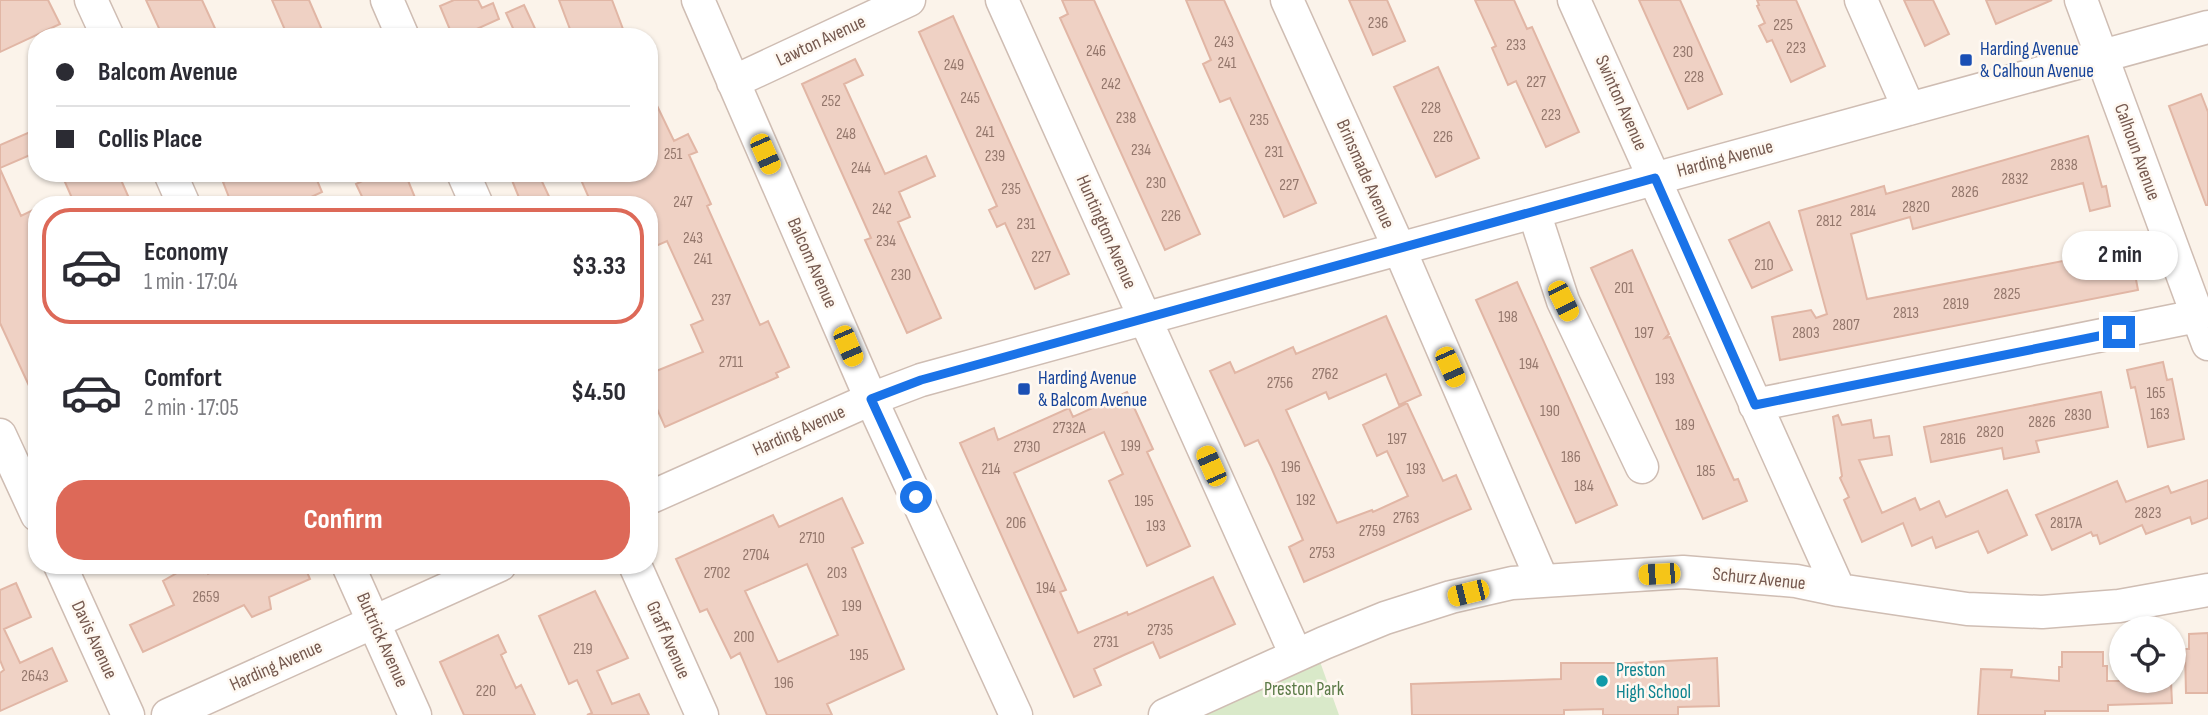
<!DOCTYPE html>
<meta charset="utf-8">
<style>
:root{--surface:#fff;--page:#f7f7f7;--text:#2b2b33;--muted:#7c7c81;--line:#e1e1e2;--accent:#dd6958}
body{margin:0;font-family:"Sofia Sans Condensed",sans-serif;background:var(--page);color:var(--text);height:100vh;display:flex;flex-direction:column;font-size:26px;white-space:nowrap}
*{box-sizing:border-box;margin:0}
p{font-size:23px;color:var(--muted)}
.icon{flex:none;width:38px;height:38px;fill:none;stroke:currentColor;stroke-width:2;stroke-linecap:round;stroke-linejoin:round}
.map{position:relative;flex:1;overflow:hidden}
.panel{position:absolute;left:28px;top:196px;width:630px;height:378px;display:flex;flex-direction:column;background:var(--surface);border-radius:28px;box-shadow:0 2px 5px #0004}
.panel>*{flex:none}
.banner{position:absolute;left:28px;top:28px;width:630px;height:154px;border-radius:28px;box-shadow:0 2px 5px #0004;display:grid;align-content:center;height:154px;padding:0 28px;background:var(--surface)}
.controls{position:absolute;left:2109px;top:616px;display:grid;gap:14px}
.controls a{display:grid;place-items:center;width:77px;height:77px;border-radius:50%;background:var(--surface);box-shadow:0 2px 5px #0004;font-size:35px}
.end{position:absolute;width:32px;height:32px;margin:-16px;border:9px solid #1a73e8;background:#fff;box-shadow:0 0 0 4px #fff}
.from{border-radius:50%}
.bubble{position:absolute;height:49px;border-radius:24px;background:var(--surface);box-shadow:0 2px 5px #0004;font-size:23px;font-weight:700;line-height:49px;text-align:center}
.car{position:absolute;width:21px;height:42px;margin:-21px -10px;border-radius:9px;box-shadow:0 0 5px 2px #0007;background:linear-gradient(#f5c518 24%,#345 0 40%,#f5c518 0 76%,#345 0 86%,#f5c518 0)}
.banner b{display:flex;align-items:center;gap:24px;height:66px;font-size:26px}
.banner b+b{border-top:2px solid var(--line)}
.banner i{width:18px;height:18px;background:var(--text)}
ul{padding:12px 0 0;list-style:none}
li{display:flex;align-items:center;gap:21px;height:116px;margin:0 14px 10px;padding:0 14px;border:4px solid transparent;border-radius:28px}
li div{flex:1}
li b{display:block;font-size:26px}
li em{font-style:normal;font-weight:700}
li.on{border-color:var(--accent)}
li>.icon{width:63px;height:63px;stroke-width:1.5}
.button{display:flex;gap:14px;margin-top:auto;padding:14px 28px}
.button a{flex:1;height:80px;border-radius:28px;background:var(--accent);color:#fff;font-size:28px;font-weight:700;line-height:80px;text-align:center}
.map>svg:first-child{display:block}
.green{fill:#d9e9c9}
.building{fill:#efd1c4;stroke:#e1b6a5;stroke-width:2;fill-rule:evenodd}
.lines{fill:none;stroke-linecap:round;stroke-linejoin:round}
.minor-casing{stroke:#cfbdb3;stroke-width:35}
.minor{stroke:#fff;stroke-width:32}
.route{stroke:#1a73e8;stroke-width:9}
.transit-dot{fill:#1a4fb4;stroke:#fef8f1;stroke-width:2.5}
.culture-dot{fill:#0f9aa8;stroke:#fef8f1;stroke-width:2.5}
.labels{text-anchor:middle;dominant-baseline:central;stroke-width:5;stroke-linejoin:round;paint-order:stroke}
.number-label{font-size:16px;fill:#94776c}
.street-label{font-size:19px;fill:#75594f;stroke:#fef8f1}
.transit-label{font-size:19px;fill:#164399;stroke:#fef8f1;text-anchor:start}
.culture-label{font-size:19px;fill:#0d838f;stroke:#fef8f1;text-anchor:start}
.park-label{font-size:19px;fill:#5b7a47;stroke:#fef8f1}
</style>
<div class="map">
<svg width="2208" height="715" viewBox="0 0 2208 715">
<rect width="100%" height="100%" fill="#fbf3ea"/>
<path class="green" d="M1318,656L1339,715H1184Z"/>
<path class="building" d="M0,0H48L60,24L0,52Z
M146,0H202L219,37H163Z
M272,0H309L325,37H288Z
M454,0H478L482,8L493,3L499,19L459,37H453L440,6Z
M559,0H612L626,37H573Z
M1062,0H1094L1200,234L1165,250L1060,18L1068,14Z
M1186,0H1224L1316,203L1284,217L1230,98L1220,102L1203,64L1211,60Z
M1349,0H1387L1405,41L1373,55Z
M1475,0H1514L1527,29L1532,27L1579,132L1546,147L1516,81L1508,85L1492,48L1496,46Z
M1639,0H1680L1722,94L1688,109Z
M1757,0H1796L1825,66L1791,82L1772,40L1767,42L1759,26L1765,23L1757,6L1759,5Z
M1904,0H1933L1949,34L1925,46Z
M1986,0H2052L1996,24Z
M524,5L539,37H517L506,13Z
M953,16L1069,274L1035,289L1005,223L997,227L989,210L997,206L919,32Z
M855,59L863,75L844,84L885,174L926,156L935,176L899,192L910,217L898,222L941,318L907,333L865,240L871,238L802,84Z
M1438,67L1479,158L1436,177L1394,87Z
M649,89L674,141L688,134L697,152L689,155L711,204L707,206L760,325L768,321L789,367L776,373L778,377L665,427L649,391V374L703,352L691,325L703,320L667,241L649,249V205H592L578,173H649Z
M2201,94L2208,112V205H2206L2169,106Z
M37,129V152L0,168V145Z
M2088,136L2102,187L2106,186L2110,206L2090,211L2083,183L1913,229L1910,217L1851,234L1867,299L2130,248L2138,290L1780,360L1772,317L1811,310L1816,318L1827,314L1799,211L1884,186L1886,194Z
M0,169L21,216L37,208V403L0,323Z
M61,173H118L132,205H75Z
M244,173H279L282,179L294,173H314L322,192L294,205H232L223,182Z
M379,173H405L418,205H366L356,184Z
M509,173H538L553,205H522Z
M1769,222L1792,270L1752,288L1729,240Z
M1632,250L1669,334L1665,338L1670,337L1734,480L1738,479L1747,501L1703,519L1591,268Z
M1517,282L1617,505L1576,523L1476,300Z
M1386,316L1421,395L1399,405L1386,374L1329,399L1326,392L1286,410L1337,523L1372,510L1373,512L1408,496L1387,451L1377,456L1363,425L1407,403L1443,481L1456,475L1471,509L1304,582L1289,547L1303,540L1271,467L1258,440L1245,446L1210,371L1230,362L1235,373L1293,347L1296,354Z
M2163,362L2167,380L2172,379L2184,439L2148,447L2135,387L2131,388L2127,370Z
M1127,392L1153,449L1147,452L1190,546L1147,566L1109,481L1123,474L1104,432L1014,473L1066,590L1060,592L1078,633L1127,612L1128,615L1213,577L1235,624L1160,658L1153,642L1124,655L1094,669L1101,685L1074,697L960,443L994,428L998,440L1069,408L1073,417Z
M2101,392L2108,427L2036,441L2039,452L2004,459L2002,448L1931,462L1924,427Z
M1838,415L1842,425L1871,420L1874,438L1889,436L1892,455L1859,460L1882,513L1915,498L1920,510L1939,501L1946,517L2007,490L2027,535L1988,553L1978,531L1936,548L1932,537L1912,546L1903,523L1862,542L1844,500L1849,497L1840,478L1842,476L1833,417Z
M2208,480V518L2192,524L2190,517L2146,534L2142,525L2100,544L2097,535L2093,536L2091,532L2052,550L2036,515L2117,481L2126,502L2168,486L2171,493Z
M842,498L863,543L852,548L904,669L827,704L832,715H767L740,653L731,658L707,609L700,612L676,559L773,515L779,527ZM807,564L838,635L778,662L745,591Z
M191,565H201L204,573L207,572L208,574L226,565H304L310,579L269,597L271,609L252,617L244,605L143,652L130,625L174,605L163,581Z
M16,583L31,617L4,629L20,663L52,648L67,681L0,711V673L4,670L0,660V590Z
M595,591L628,658L597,671L612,704L639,694L649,715H587L592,713L577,680L569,684L539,616Z
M2208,633V693H2186L2185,649H2189V634Z
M498,635L506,652L501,655L516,688L521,685L535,715H464L440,662Z
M2062,652H2103V666H2107V681H2171L2172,703L2108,705V711H2045V715H1978L1981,669L2012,670L2011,677L2059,681V667H2062Z
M1717,658L1719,706L1678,707V715H1603V709L1564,710V715H1412L1411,684L1561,679V663H1631Z"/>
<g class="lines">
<g class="minor-casing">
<path id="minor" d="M91,0L108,37
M387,0L403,37
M698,0L871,399L1016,715
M1002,0L1296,655
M1287,0L1399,248L1542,580
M1574,0L1839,590
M1861,0L1909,109
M2081,0L2208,344
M733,82L909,0
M170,173L184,205
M463,173L477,205
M1534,212L1563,301L1642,467
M1755,405L2197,316
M0,435L37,515
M649,498L871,399L921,380L2208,27
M60,565L128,715
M348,565L415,715
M635,565L702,715
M168,715L500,565
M1165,715L1324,643L1385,618L1451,597L1512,583L1683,572L1796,581L1839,590L1967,609L2042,612L2119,606L2208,590"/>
</g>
<use href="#minor" class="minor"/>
</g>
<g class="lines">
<path class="route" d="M916,497L871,399L921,380L1655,178L1755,405L2119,332"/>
</g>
<g class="transit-dot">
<rect x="1959" y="53" width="14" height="14" rx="3.5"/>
<rect x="1017" y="382" width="14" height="14" rx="3.5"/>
</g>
<circle class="culture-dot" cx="1602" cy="681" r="7"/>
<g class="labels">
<g class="number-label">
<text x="1378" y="23">236</text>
<text x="1783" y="25">225</text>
<text x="1224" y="42">243</text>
<text x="1516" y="45">233</text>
<text x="1796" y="48">223</text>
<text x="1096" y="51">246</text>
<text x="1683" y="52">230</text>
<text x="1227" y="63">241</text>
<text x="954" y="65">249</text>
<text x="1694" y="77">228</text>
<text x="1536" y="82">227</text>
<text x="1111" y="84">242</text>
<text x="970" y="98">245</text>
<text x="831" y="101">252</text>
<text x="1431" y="108">228</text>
<text x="1551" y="115">223</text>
<text x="1126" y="118">238</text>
<text x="1259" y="120">235</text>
<text x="985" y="132">241</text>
<text x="846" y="134">248</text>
<text x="1443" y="137">226</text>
<text x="1141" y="150">234</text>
<text x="1274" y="152">231</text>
<text x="673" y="154">251</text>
<text x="995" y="156">239</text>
<text x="2064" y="165">2838</text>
<text x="861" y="168">244</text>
<text x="2015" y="179">2832</text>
<text x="1156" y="183">230</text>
<text x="1289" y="185">227</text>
<text x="1011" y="189">235</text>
<text x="1965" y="192">2826</text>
<text x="683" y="202">247</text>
<text x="1916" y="207">2820</text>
<text x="882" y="209">242</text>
<text x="1863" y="211">2814</text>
<text x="1171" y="216">226</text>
<text x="1829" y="221">2812</text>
<text x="1026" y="224">231</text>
<text x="693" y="238">243</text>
<text x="886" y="241">234</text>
<text x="1041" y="257">227</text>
<text x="703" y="259">241</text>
<text x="1764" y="265">210</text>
<text x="901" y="275">230</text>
<text x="1624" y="288">201</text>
<text x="2007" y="294">2825</text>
<text x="721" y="300">237</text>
<text x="1956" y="304">2819</text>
<text x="1906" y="313">2813</text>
<text x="1508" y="317">198</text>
<text x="1846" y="325">2807</text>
<text x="1644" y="333">197</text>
<text x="1806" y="333">2803</text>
<text x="731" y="362">2711</text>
<text x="1529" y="364">194</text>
<text x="1325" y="374">2762</text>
<text x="1665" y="379">193</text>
<text x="1280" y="383">2756</text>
<text x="2156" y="393">165</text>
<text x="1550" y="411">190</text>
<text x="2160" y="414">163</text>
<text x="2078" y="415">2830</text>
<text x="2042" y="422">2826</text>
<text x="1685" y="425">189</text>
<text x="1069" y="428">2732A</text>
<text x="1990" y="432">2820</text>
<text x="1397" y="439">197</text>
<text x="1953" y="439">2816</text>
<text x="1131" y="446">199</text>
<text x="1027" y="447">2730</text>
<text x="1571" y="457">186</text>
<text x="1291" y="467">196</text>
<text x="991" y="469">214</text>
<text x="1416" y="469">193</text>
<text x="1706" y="471">185</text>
<text x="1584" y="486">184</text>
<text x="1306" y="500">192</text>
<text x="1144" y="501">195</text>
<text x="2148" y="513">2823</text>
<text x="1406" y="518">2763</text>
<text x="1016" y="523">206</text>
<text x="2066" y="523">2817A</text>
<text x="1156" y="526">193</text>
<text x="1372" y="531">2759</text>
<text x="812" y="538">2710</text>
<text x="1322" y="553">2753</text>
<text x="756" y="555">2704</text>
<text x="717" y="573">2702</text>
<text x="837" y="573">203</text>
<text x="1046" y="588">194</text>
<text x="206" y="597">2659</text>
<text x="852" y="606">199</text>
<text x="1160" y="630">2735</text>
<text x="744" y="637">200</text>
<text x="1106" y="642">2731</text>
<text x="583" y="649">219</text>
<text x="859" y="655">195</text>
<text x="35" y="676">2643</text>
<text x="784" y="683">196</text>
<text x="486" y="691">220</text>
</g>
<g class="street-label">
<text transform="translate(821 41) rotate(-25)">Lawton Avenue</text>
<text transform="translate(1621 103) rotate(66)">Swinton Avenue</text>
<text transform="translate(2137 152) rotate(70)">Calhoun Avenue</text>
<text transform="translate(1725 159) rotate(-15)">Harding Avenue</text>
<text transform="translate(1365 174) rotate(66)">Brinsmade Avenue</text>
<text transform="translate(1106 232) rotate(66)">Huntington Avenue</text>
<text transform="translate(812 263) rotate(66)">Balcom Avenue</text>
<text transform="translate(799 431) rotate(-24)">Harding Avenue</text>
<text transform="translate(1759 579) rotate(6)">Schurz Avenue</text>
<text transform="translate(94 640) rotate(65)">Davis Avenue</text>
<text transform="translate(382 640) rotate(66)">Buttrick Avenue</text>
<text transform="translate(668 640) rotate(66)">Graff Avenue</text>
<text transform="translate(276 666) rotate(-24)">Harding Avenue</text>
</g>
<g class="transit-label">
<text x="1980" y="49">Harding Avenue<tspan x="1980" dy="22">&amp; Calhoun Avenue</tspan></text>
<text x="1038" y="378">Harding Avenue<tspan x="1038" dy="22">&amp; Balcom Avenue</tspan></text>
</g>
<g class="culture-label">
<text x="1616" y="670">Preston<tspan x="1616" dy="22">High School</tspan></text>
</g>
<g class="park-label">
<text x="1304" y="689">Preston Park</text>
</g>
</g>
</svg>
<div class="controls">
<a><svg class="icon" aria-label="locate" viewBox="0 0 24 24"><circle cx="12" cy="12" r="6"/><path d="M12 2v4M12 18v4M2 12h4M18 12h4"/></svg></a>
</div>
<i class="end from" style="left:916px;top:497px"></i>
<i class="end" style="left:2119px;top:332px"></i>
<div class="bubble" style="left:2062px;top:231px;width:116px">2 min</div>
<i class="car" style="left:765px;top:154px;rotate:156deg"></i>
<i class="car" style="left:1563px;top:301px;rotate:154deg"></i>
<i class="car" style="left:848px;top:346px;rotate:157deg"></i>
<i class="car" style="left:1450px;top:367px;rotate:156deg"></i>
<i class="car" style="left:1211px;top:466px;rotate:336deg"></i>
<i class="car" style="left:1659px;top:574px;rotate:267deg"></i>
<i class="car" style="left:1468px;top:593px;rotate:256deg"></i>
<div class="banner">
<b><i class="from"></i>Balcom Avenue</b>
<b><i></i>Collis Place</b>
</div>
<section class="panel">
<ul>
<li class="on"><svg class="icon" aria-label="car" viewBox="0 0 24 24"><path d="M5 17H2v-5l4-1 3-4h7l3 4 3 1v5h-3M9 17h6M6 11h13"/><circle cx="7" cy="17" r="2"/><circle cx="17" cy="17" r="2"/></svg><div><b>Economy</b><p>1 min · 17:04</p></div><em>$3.33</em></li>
<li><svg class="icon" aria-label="car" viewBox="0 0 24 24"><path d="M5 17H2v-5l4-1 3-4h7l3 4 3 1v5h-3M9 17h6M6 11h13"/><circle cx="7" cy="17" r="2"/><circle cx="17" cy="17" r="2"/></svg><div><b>Comfort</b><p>2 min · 17:05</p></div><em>$4.50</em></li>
</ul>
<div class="button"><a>Confirm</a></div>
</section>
</div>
